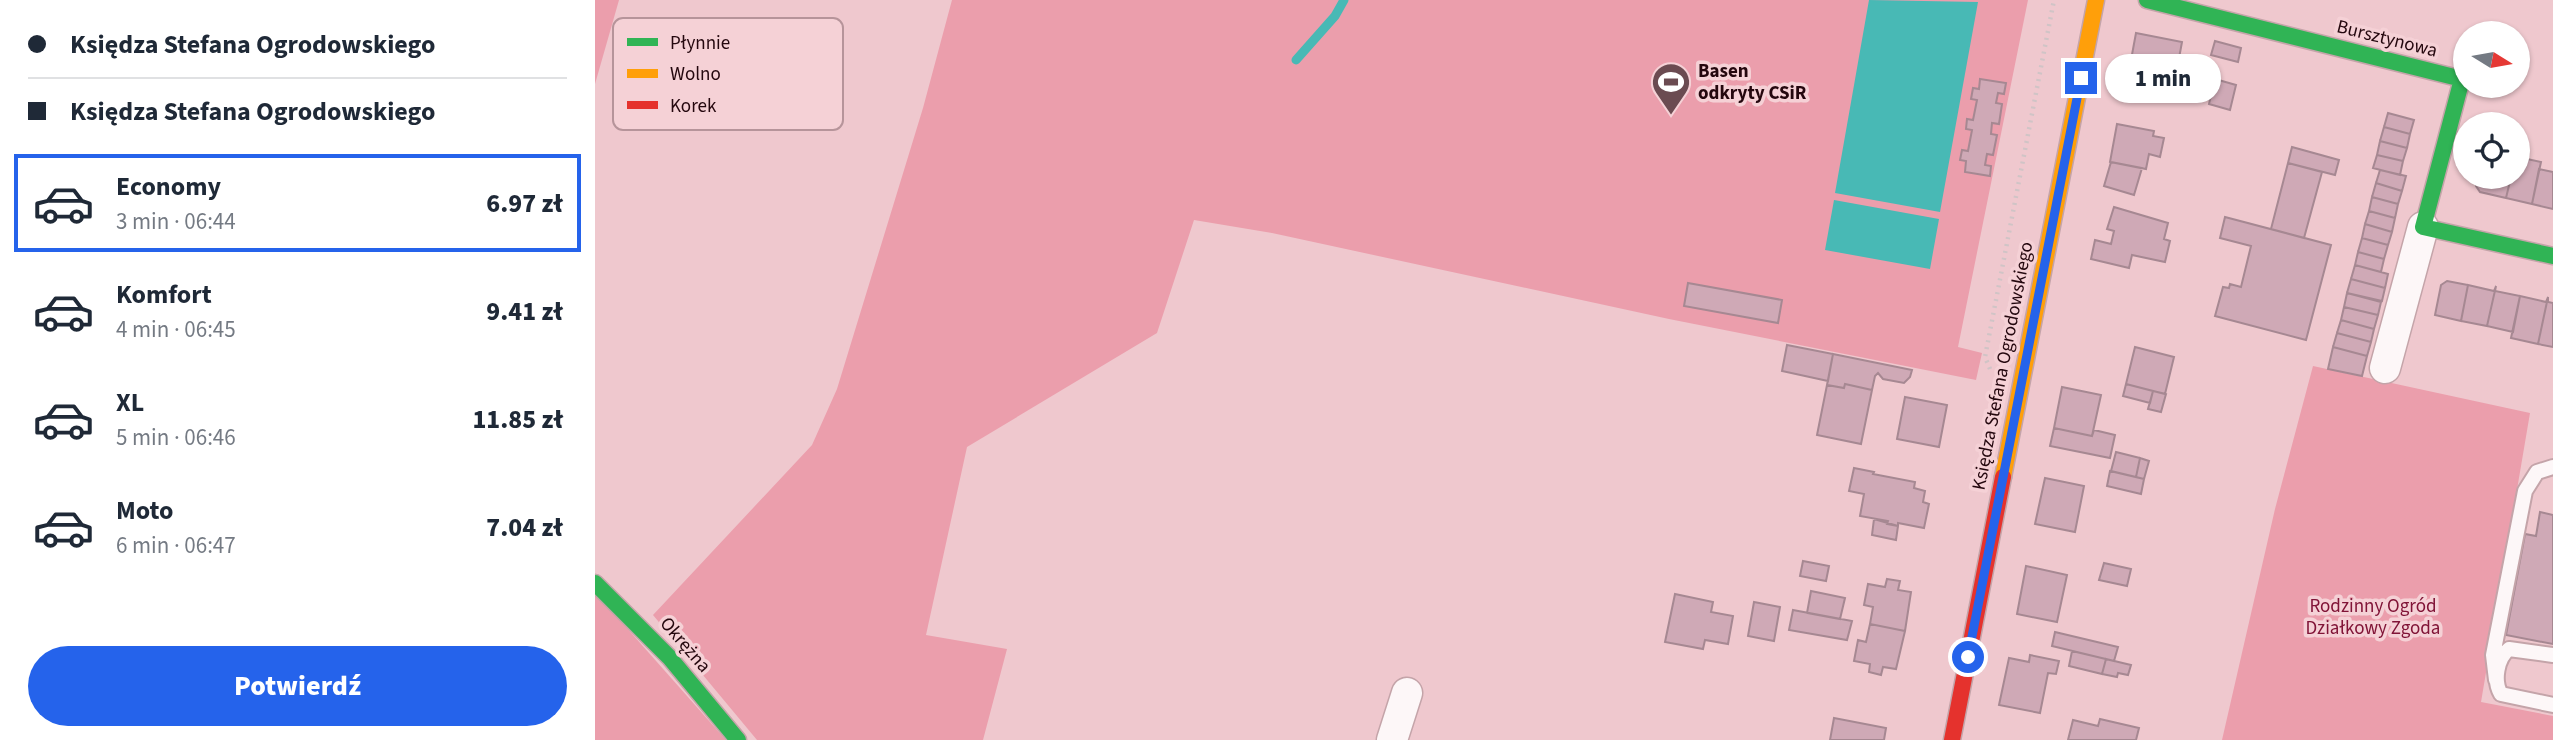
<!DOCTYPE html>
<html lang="pl">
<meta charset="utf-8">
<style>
:root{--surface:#fff;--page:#f2f2f3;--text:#1f2937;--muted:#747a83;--line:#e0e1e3;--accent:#2563eb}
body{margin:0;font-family:"Source Sans 3",sans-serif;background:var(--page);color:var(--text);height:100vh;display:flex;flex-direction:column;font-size:26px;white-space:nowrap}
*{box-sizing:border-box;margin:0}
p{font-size:23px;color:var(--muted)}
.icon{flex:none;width:38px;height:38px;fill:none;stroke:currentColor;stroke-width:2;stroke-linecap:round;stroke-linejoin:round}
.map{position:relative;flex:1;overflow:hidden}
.sheet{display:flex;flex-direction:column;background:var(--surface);width:595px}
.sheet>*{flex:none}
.hud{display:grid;align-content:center;height:154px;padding:0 28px;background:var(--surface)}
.needle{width:46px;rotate:101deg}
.buttons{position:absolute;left:1858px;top:21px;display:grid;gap:14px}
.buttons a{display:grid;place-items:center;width:77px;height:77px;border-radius:50%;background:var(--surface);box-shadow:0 2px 5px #0004;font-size:35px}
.end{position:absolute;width:32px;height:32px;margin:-16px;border:9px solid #2563eb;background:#fff;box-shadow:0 0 0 4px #fff}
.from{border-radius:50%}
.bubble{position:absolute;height:49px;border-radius:24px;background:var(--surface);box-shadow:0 2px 5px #0004;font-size:23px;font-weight:800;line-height:49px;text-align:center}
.hud b{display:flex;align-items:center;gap:24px;height:66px;font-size:26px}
.hud b+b{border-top:2px solid var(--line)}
.hud i{width:18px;height:18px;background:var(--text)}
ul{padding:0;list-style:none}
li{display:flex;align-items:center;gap:21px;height:98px;margin:0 14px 10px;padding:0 14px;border:4px solid transparent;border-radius:0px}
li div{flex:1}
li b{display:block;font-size:26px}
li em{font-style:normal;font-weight:800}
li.active{border-color:var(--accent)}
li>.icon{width:63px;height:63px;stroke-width:1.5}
.cta{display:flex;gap:14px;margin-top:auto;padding:14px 28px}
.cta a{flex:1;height:80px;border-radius:42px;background:var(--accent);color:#fff;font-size:28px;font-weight:800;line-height:80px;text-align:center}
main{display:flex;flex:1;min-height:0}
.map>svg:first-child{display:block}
.green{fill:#eb9eac}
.water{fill:#48b9b5}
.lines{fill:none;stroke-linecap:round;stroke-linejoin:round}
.stream{stroke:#48b9b5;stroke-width:9}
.building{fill:#cfa9b6;stroke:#a68892;stroke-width:2}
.lane-casing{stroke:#c4a4a9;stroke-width:18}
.street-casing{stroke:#c4a4a9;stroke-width:33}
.fast-casing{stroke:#c4a4a9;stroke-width:19}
.slow-casing{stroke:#c4a4a9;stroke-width:19}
.jam-casing{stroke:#c4a4a9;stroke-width:19}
.path{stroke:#d0c4c6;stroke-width:4.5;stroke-dasharray:2 5;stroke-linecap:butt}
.lane{stroke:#fdf7f8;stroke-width:14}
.street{stroke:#fdf7f8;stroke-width:30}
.fast{stroke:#30b455;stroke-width:16}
.slow{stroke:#ff9f0a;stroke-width:16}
.jam{stroke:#e5322d;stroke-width:16}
.route{stroke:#2563eb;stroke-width:9}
.labels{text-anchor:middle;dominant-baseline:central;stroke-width:7;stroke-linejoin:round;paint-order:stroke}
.street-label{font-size:19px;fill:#24070e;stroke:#f5d1d6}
.poi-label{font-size:19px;font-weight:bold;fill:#24070e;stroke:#f5d1d6;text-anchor:start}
.park-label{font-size:19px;fill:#811437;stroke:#f5d1d6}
.key{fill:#f5d1d6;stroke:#b6949a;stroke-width:2}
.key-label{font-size:19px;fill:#24070e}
</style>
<main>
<section class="sheet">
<div class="hud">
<b><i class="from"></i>Księdza Stefana Ogrodowskiego</b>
<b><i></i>Księdza Stefana Ogrodowskiego</b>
</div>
<ul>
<li class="active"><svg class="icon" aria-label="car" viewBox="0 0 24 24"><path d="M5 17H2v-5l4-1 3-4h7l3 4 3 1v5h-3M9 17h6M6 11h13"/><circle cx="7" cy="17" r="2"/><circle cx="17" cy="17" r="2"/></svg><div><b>Economy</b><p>3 min · 06:44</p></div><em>6.97 zł</em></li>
<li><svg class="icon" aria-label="car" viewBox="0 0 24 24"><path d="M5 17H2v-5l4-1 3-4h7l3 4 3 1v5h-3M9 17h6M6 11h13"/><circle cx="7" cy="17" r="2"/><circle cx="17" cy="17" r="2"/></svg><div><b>Komfort</b><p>4 min · 06:45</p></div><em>9.41 zł</em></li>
<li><svg class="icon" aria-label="car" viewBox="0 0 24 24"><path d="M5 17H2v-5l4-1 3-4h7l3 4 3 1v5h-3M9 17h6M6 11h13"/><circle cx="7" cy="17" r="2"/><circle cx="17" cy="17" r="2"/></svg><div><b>XL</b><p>5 min · 06:46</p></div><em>11.85 zł</em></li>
<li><svg class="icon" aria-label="car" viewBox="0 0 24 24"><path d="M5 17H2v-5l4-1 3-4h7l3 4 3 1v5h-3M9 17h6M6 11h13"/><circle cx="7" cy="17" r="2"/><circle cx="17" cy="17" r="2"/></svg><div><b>Moto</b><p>6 min · 06:47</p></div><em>7.04 zł</em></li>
</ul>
<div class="cta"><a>Potwierdź</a></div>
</section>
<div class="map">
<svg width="1958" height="740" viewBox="0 0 1958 740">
<rect width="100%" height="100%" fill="#efc8ce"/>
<path class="green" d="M0,0H24L0,84Z
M357,0H1433L1363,347L1387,353L1381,380L1074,319L677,233L599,220L562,333L372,447L331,635L412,649L388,740H162L58,615L217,445L242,389L328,108Z
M1718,366L1935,413L1886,702L1958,716V740H1627L1680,509Z
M0,592L131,740H0Z"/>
<path class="water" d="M1274,0L1383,2L1345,212L1240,193Z
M1239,200L1344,219L1335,269L1230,250Z"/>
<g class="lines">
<path class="stream" d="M701,60L740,16L749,0"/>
</g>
<path class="building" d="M1541,33L1587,42L1582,69L1536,60Z
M1620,41L1646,48L1643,62L1616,55Z
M1536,60L1582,69L1576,97L1530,88Z
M1385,79L1411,83L1409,94L1403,93L1401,103L1407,104L1404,124L1397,123L1396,134L1402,135L1398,155L1392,154L1390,165L1396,166L1395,176L1370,172L1371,161L1365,160L1367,150L1373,151L1377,130L1371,129L1372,119L1378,120L1382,100L1376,99L1378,88L1384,89Z
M1620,79L1641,85L1635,110L1614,104Z
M1793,113L1819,120L1815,134L1789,127Z
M1522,124L1559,131L1558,136L1569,138L1565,157L1554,154L1551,169L1515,162Z
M1789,127L1815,134L1812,148L1785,141Z
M1785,141L1812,148L1808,161L1782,155Z
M1697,147L1744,160L1740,175L1693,163Z
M1782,155L1808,161L1805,175L1778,168Z
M1923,157L1946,162L1937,204L1911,198L1916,177H1923Z
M1516,162L1547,168L1539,195L1509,186Z
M1693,163L1727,172L1709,238L1676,229Z
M1944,169L1958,172V209L1937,204Z
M1785,170L1811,176L1807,191L1781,183Z
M1883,177H1916L1911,198L1885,192L1881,186Z
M1781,183L1807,191L1803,204L1777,197Z
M1777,197L1803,204L1800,218L1774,211Z
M1519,207L1573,223L1569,239L1575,241L1570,262L1537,255L1534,268L1496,259L1500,240L1516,244L1519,231L1512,229Z
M1774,211L1800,218L1797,232L1770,224Z
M1630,217L1736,245L1711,340L1620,316L1628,287L1634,288L1635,284L1646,287L1656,246L1625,238Z
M1770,224L1797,232L1793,245L1767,238Z
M1767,238L1793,245L1789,259L1763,252Z
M1763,252L1789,259L1786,272L1760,265Z
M1760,265L1793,274L1790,288L1756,279Z
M1756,279L1790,288L1787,301L1752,293Z
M1852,281L1873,285L1866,321L1840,315L1846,285Z
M1093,283L1187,300L1183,323L1089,306Z
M1873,285L1899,291L1901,286L1892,326L1866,321Z
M1901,286L1900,291L1925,296L1918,332L1892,326Z
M1752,293L1786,302L1783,315L1749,307Z
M1925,296L1951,302L1953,297L1943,344L1916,338Z
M1953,297V302L1958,303V347L1943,344Z
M1749,307L1783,315L1779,329L1746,320Z
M1746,320L1779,329L1776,342L1742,333Z
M1742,333L1776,342L1772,356L1738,347Z
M1192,345L1238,354L1233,381L1187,371Z
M1540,347L1579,357L1570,394L1531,384Z
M1738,347L1772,356L1767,376L1733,369Z
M1238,354L1317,370L1315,377L1309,383L1288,379L1283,373L1280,376L1277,390L1250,384L1249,388L1232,385Z
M1250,384L1277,390L1266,444L1222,435L1232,385L1249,388Z
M1531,384L1558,391L1555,403L1528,396Z
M1467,387L1506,395L1497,436L1459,428Z
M1558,391L1571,394L1566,412L1553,409Z
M1310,397L1352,405L1344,447L1302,439Z
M1459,428L1497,436L1499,430L1520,435L1515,458L1455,446Z
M1521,452L1545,458L1541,477L1516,471Z
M1545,458L1554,461L1549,479L1541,477Z
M1259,468L1279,472L1278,474L1320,482L1319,488L1330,491L1328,502L1334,504L1329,528L1303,523V526L1292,524L1293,521L1265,516L1269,494L1254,491Z
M1515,471L1549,479L1546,494L1512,486Z
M1450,478L1489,486L1480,532L1440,524Z
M1945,512L1958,515V644L1911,635L1930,534L1941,536Z
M1279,519L1303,526L1301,540L1277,535Z
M1208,561L1234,566L1231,581L1205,576Z
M1509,563L1536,569L1532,586L1504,580Z
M1431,566L1472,575L1462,622L1422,614Z
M1292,579L1305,581L1303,590L1316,592L1310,631L1275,624L1278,607L1269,605L1273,584L1290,587Z
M1216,591L1250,598L1245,619L1212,613Z
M1080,594L1118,602L1116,612L1138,616L1133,644L1110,640L1108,649L1070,642Z
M1159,602L1185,607L1179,641L1153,636Z
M1198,610L1257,621L1252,640L1194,630Z
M1275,624L1310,631L1301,669L1288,667L1286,675L1274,672L1275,664L1259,661L1263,640L1271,642Z
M1460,632L1523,647L1519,661L1457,646Z
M1477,651L1511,659L1507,674L1474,666Z
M1435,655L1464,661L1461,674L1453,673L1445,713L1404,705L1414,658L1434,662Z
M1511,659L1536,665L1533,675L1523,673L1522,677L1507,674Z
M1239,718L1291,728L1289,740H1235Z
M1505,719L1544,728L1541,740H1473L1478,720L1503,726Z"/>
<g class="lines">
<g class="lane-casing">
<path id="lane" d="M1958,655L1914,649C1902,658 1898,681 1906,694L1958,705
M1901,680L1898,655L1930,491L1942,472L1958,467"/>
</g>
<g class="street-casing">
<path id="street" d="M1790,368L1828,227
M797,740L812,693"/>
</g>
<g class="fast-casing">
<path id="fast" d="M1552,0L1867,79L1828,227L1958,256
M0,583L74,657L143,740"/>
</g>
<g class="slow-casing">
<path id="slow" d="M1408,477L1501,0"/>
</g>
<g class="jam-casing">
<path id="jam" d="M1357,740L1408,477"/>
</g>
<path class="path" d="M1395,369L1390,357L1459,0"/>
<use href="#lane" class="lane"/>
<use href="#street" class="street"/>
<use href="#fast" class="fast"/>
<use href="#slow" class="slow"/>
<use href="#jam" class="jam"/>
</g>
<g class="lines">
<path class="route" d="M1373,657L1486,78"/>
</g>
<defs>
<g id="stadium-pin" transform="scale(2.0125)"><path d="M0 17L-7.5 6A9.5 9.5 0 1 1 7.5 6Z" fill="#6b4b51" stroke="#f5d1d6"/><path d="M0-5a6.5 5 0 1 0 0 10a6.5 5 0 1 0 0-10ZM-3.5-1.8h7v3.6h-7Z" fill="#fff"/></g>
</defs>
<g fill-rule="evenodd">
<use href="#stadium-pin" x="1076" y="82"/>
</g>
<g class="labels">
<g class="street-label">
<text transform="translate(1792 39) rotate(14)">Bursztynowa</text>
<text transform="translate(1408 366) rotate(-79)">Księdza Stefana Ogrodowskiego</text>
<text transform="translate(90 645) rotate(49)">Okrężna</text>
</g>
<g class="poi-label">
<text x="1103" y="71">Basen<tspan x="1103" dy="22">odkryty CSiR</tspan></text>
</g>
<g class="park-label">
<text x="1778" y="606">Rodzinny Ogród<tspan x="1778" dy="22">Działkowy Zgoda</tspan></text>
</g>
</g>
<rect x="18" y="18" width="230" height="112" rx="10" class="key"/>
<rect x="32" y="38" width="31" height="8" fill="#30b455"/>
<rect x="32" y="69" width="31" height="9" fill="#ff9f0a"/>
<rect x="32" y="101" width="31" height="8" fill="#e5322d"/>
<g class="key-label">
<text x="75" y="49">Płynnie</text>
<text x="75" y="80">Wolno</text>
<text x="75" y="112">Korek</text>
</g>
</svg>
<div class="buttons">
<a><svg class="needle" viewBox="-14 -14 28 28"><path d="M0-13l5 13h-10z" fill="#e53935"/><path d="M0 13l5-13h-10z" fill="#747a83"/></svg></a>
<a><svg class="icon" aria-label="locate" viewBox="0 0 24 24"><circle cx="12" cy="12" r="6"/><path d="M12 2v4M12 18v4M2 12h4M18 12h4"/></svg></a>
</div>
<i class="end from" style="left:1373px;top:657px"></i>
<i class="end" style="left:1486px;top:78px"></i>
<div class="bubble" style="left:1510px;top:54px;width:116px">1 min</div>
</div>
</main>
